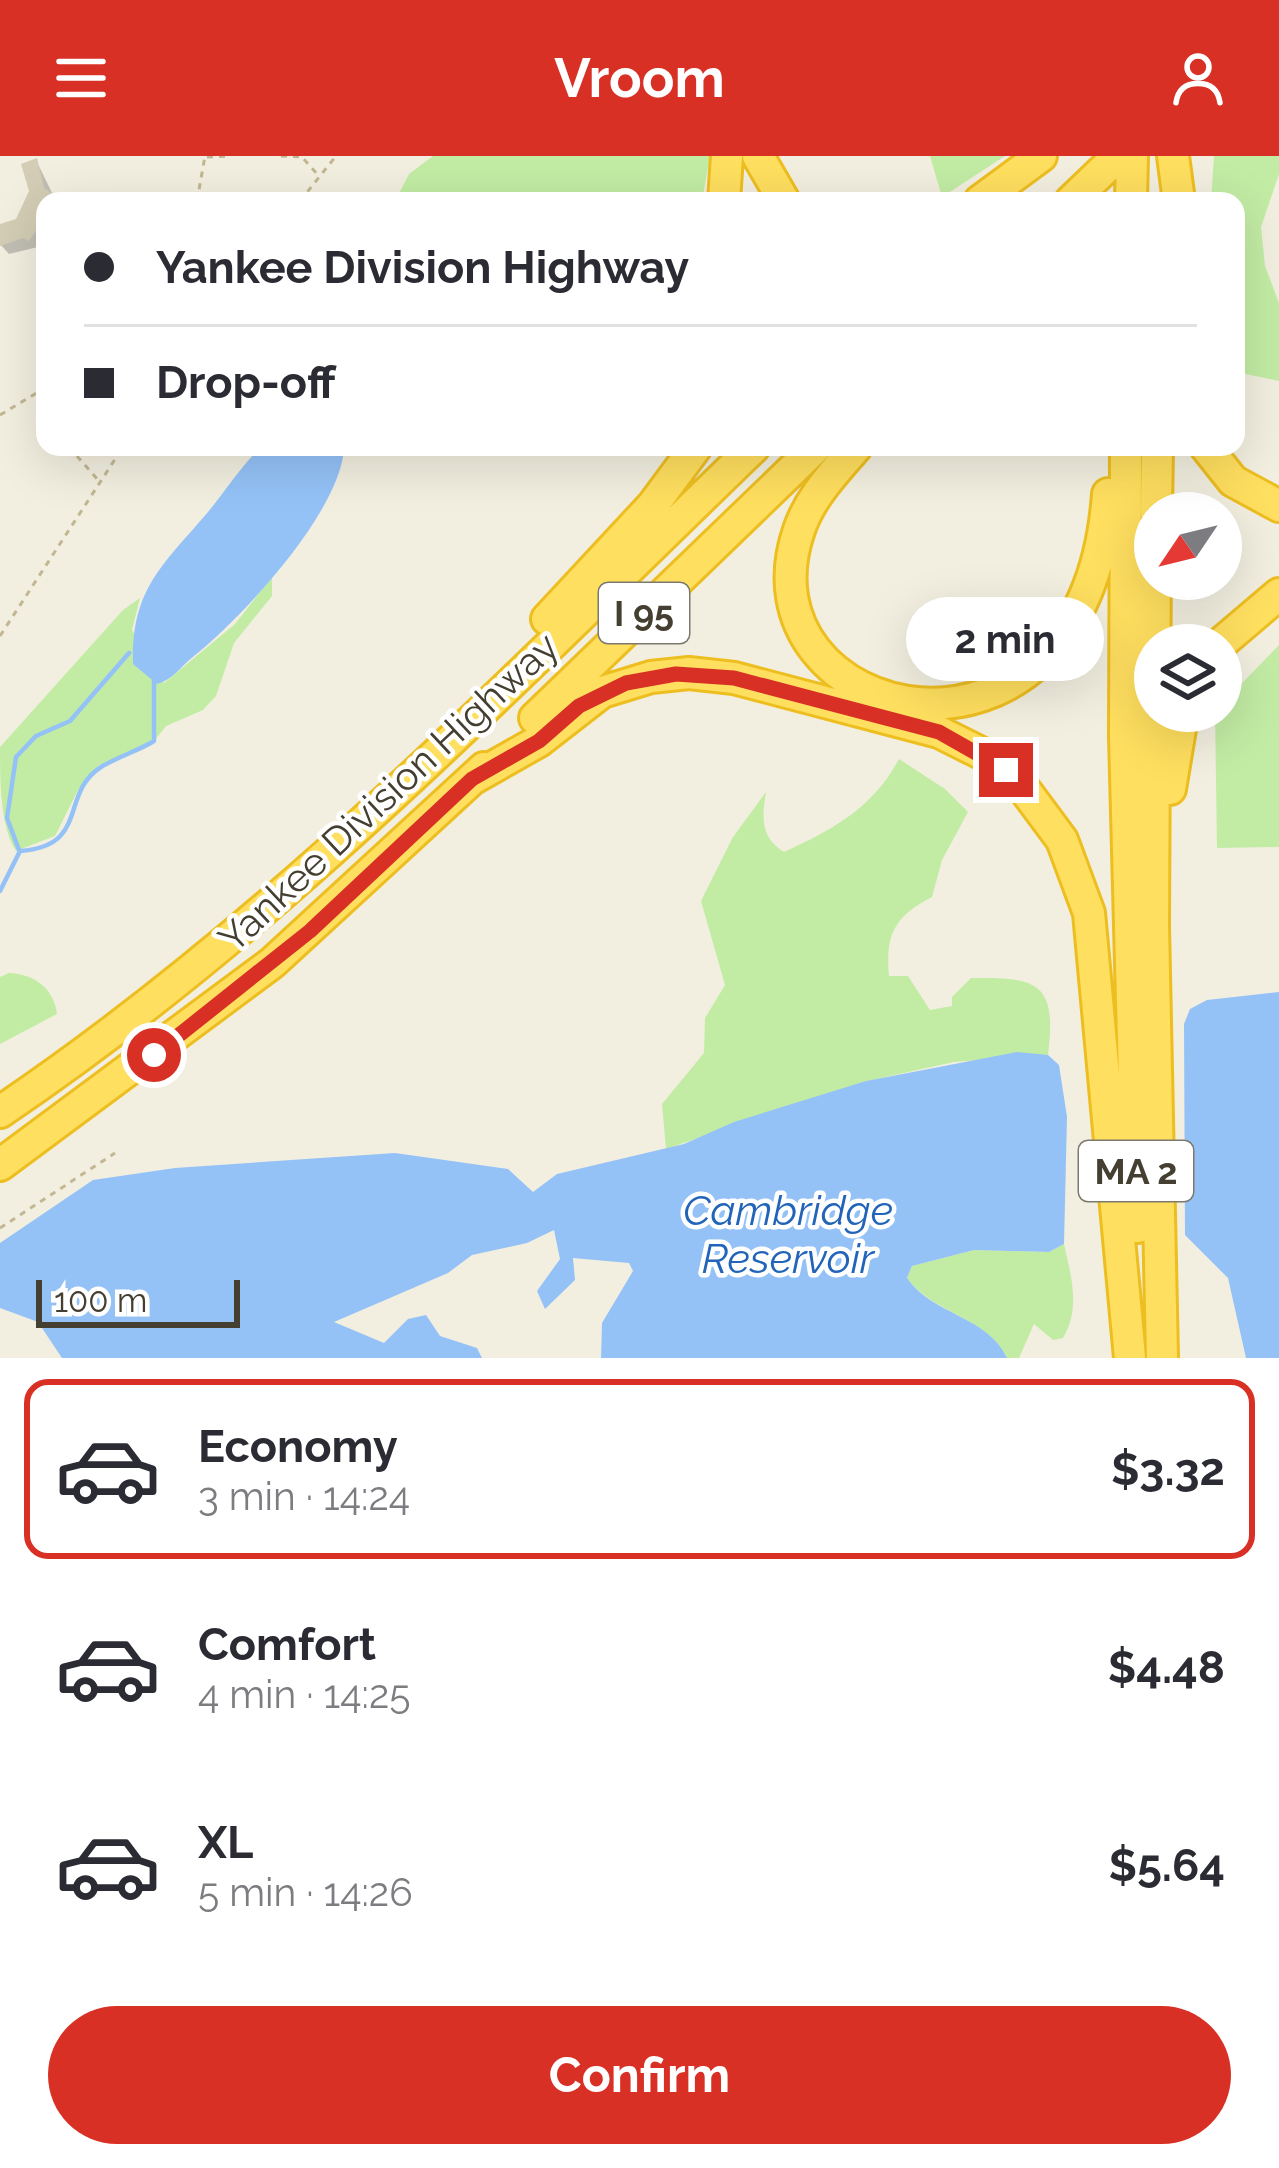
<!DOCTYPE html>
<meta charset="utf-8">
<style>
:root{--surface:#fff;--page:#f7f7f7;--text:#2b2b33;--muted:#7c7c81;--line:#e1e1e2;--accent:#d93025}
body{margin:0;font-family:Raleway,sans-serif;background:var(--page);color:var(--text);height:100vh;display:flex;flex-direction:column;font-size:45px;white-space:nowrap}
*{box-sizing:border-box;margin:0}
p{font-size:39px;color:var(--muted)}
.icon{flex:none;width:66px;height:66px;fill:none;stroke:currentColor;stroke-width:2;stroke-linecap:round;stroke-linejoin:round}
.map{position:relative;height:1202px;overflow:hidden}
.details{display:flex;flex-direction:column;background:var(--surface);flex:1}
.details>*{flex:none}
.top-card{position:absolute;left:36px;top:36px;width:1209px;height:264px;border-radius:24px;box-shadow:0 12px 48px #0002;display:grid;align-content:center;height:264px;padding:0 48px;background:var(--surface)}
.needle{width:78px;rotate:235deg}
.buttons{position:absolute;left:1134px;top:336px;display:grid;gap:24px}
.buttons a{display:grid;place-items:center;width:108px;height:108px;border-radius:50%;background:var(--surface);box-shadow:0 12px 48px #0002;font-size:60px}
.scale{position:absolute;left:36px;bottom:30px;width:204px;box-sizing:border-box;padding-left:12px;border:6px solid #443f31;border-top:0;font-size:33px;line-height:42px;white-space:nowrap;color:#443f31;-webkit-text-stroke:9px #fff;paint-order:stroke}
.end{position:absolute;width:54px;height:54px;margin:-27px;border:15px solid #d93025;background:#fff;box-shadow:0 0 0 6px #fff}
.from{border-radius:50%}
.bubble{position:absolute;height:84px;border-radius:42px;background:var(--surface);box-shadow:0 12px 48px #0002;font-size:39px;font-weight:700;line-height:84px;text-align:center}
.top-card b{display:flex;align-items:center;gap:42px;height:114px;font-size:45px}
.top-card b+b{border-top:3px solid var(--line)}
.top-card i{width:30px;height:30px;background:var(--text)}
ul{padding:21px 0 0;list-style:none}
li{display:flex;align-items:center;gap:36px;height:180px;margin:0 24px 18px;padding:0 24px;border:6px solid transparent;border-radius:24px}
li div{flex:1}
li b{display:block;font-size:45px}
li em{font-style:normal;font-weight:700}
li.selected{border-color:var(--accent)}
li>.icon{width:108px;height:108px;stroke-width:1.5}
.primary-button{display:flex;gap:24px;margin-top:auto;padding:24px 48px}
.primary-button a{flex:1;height:138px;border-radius:72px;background:var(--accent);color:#fff;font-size:48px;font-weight:700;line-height:138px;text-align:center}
header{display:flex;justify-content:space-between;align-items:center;height:156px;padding:0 48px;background:var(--accent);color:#fff;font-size:54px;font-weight:700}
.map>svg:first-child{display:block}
.green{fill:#c2eca4}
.water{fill:#94c2f7}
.shadow{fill:#0003}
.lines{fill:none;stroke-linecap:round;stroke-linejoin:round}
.stream{stroke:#94c2f7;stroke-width:4.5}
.building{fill:#d4cdb5}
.highway-casing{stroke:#edbe20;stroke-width:36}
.path{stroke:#c2b792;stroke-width:3;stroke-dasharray:6 6;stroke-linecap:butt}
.highway{stroke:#ffdf5f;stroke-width:30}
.route{stroke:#d93025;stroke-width:15}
.labels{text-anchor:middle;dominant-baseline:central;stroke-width:9;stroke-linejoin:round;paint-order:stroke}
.shield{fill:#fff;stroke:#7c796f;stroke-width:3}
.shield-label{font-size:36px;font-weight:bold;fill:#443f31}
.street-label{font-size:39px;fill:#443f31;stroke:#fff}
.water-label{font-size:42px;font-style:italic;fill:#2164b9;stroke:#fff}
</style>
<header><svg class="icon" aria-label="menu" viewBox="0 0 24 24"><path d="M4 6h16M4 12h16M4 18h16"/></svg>Vroom<svg class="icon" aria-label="person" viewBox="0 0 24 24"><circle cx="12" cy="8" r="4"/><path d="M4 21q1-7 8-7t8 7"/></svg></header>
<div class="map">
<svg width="1279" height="1202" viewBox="0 0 1279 1202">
<rect width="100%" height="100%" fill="#f2efe0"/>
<path class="green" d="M433,0H710L702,45H395L409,18Z
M930,0H1005L942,41Z
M1214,0H1279V18L1261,71L1265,110L1279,147V225L1236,216V45H1211Z
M272,421V440L234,487L216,540L203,554L166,570L155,584L99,609L78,634L55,680L16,695C0,670 0,624 0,591L123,454L140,442L132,474L164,527L235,468Z
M1279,489V691L1217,692L1215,555Z
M899,603L945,633L968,656L942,704L932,741C895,760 885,778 889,820H908L930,854L952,850V841L971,822C1039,821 1057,827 1048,899L954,906L867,925L666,993L662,948L704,897L705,862L725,829L701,745L733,681L766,636C762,661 760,681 784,696C832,674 873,652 899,603Z
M9,817C34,818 54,832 57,858L0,888V821Z
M1064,1088C1071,1120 1081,1152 1063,1182L1053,1184L1034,1168L1019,1202H1007C988,1161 933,1158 907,1122L912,1110L974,1094L1049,1096Z"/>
<path class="water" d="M261,291H344C342,354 242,462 194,500C181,510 173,524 157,528L133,508C131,433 163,409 208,356C226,334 241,310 261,291Z
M1279,836V1202H1246L1228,1122L1185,1079L1184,868L1190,853L1207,844Z
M1017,896L1048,899L1059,909L1067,961L1064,1088L1049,1096L974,1094L912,1110L907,1122C932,1159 988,1160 1007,1202H601L602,1167L633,1115L629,1107L573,1102L575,1124L545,1153L537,1135L560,1103L554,1074L527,1087L472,1099L448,1117L334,1166L384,1187L408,1163L426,1159L440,1180L477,1192L482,1202H62L38,1166L0,1152V1087L93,1024L175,1012L395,997L508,1013L533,1036L557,1018L684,988L734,966L866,925Z"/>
<path class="shadow" d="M37,6L56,45H45V78L38,91L9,98L0,88V73L18,65L33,35Z"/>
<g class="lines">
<path class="stream" d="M19,694L7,662L16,601L36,580L70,565L129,497
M0,735L20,695C90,690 59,638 101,611C117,601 138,595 154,585V525"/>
</g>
<path class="building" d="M37,2L44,32L53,38L45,45V61L29,85L23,82L0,90V68L16,63L29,35L21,8Z"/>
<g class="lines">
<g class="highway-casing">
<path id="highway" d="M758,0L784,45
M1173,0L1179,45
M724,45L727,0
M980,45L1041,0
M1071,45L1118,0
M1131,45L1132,0
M856,291C834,317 810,341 799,374C732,568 1085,654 1108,338
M1126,291L1125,581L1138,1071
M1206,291L1233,325L1279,350
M1156,357L1157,291
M1155,387L1153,770L1162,1202
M547,463L653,349L696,291
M1219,489L1279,438
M535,562L816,291
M472,623L539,585L602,536L651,521L689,517L734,522L939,576L983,598L1016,622L1062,684L1089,757L1130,1202
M1170,633L1183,555
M0,956C279,768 513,523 754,291
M0,1009L272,807L484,612"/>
</g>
<path class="path" d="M281,0L302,1L319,20
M207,1L230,0
M197,45L205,0
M300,45L336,0
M0,259L45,232
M69,291L99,325
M0,480L123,291
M0,1072L115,997"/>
<use href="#highway" class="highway"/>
</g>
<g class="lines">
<path class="route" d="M154,899L310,775L472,623L539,585L579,550L626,527L676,518L734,522L939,576L1006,614"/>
</g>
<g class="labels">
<g class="shield">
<rect x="599" y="427" width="90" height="60" rx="9"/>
<rect x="1079" y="985" width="114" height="60" rx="9"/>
</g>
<g class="shield-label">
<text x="644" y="457">I 95</text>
<text x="1136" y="1015">MA 2</text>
</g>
<g class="street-label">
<text transform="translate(388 636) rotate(-43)">Yankee Division Highway</text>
</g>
<g class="water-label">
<text x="788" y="1054">Cambridge<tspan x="788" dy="48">Reservoir</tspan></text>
</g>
</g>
</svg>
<div class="buttons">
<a><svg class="needle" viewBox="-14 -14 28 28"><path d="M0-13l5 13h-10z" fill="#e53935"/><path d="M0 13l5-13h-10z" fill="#7c7c81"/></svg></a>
<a><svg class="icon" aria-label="layers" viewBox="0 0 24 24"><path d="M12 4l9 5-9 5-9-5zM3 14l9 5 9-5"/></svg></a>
</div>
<div class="scale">100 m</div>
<i class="end from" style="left:154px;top:899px"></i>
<i class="end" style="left:1006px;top:614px"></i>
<div class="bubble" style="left:906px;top:441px;width:198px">2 min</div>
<div class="top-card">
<b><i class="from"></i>Yankee Division Highway</b>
<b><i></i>Drop-off</b>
</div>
</div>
<section class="details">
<ul>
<li class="selected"><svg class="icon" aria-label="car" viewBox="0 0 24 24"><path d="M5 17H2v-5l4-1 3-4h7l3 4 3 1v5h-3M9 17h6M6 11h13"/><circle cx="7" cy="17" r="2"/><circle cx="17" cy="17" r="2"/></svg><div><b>Economy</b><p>3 min · 14:24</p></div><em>$3.32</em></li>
<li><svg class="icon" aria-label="car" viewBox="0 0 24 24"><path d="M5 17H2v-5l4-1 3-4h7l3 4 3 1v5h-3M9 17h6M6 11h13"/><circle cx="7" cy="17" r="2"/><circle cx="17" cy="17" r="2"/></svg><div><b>Comfort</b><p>4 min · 14:25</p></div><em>$4.48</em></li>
<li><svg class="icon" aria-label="car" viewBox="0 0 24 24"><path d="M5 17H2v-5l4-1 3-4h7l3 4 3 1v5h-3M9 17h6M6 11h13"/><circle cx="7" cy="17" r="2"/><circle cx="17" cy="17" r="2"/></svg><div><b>XL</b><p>5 min · 14:26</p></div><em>$5.64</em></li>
</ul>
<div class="primary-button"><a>Confirm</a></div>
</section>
